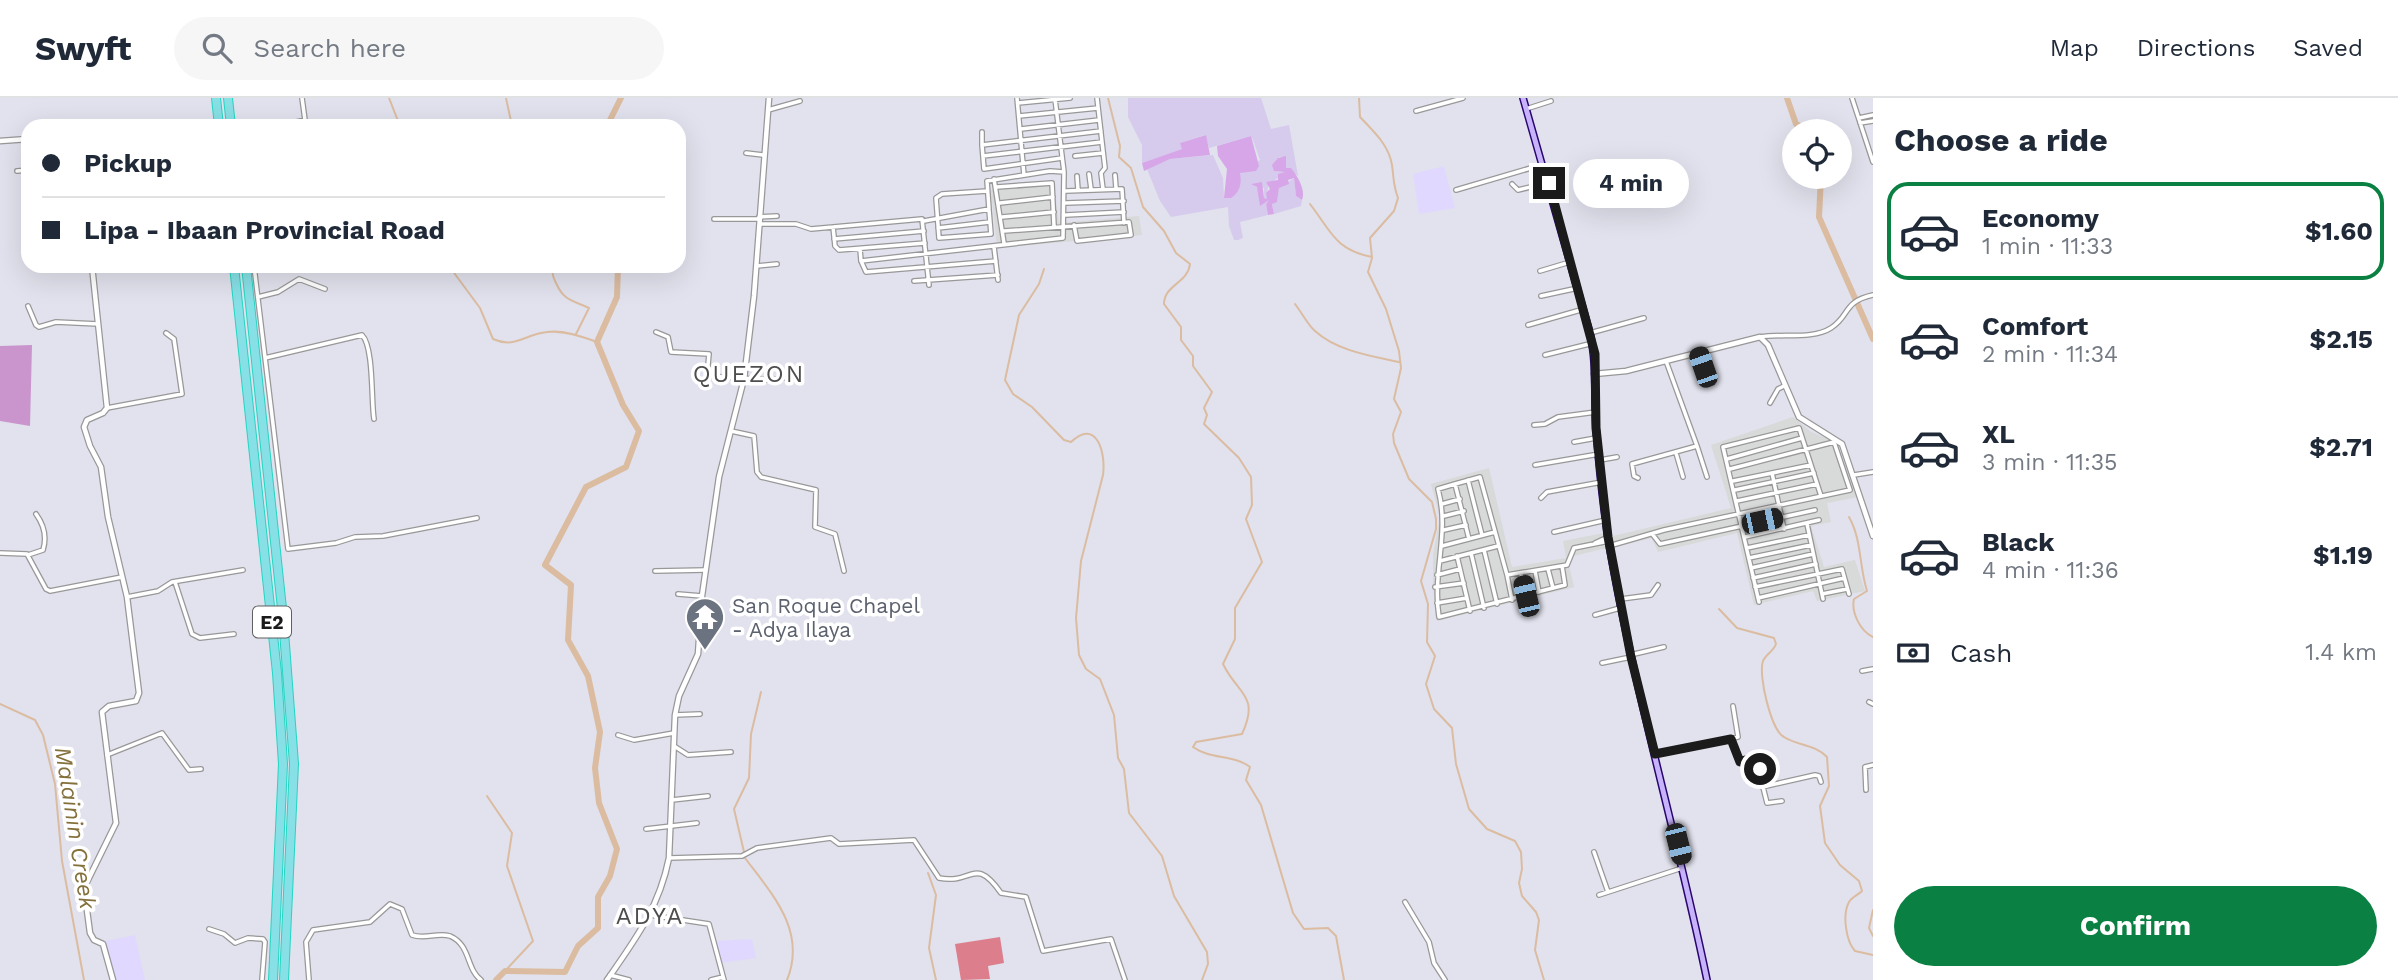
<!DOCTYPE html>
<meta charset="utf-8">
<style>
:root{--surface:#fff;--page:#f6f6f7;--text:#1f2937;--muted:#747a83;--line:#e0e1e3;--accent:#0b8043}
body{margin:0;font-family:"Work Sans",sans-serif;background:var(--page);color:var(--text);height:100vh;display:flex;flex-direction:column;font-size:26px;white-space:nowrap}
*{box-sizing:border-box;margin:0}
p{font-size:23px;color:var(--muted)}
.icon{flex:none;width:38px;height:38px;fill:none;stroke:currentColor;stroke-width:2;stroke-linecap:round;stroke-linejoin:round}
.map{position:relative;flex:1;overflow:hidden}
.drawer{display:flex;flex-direction:column;background:var(--surface);width:525px}
.drawer>*{flex:none}
.hud{position:absolute;left:21px;top:21px;width:665px;height:154px;border-radius:21px;box-shadow:0 7px 28px #0002;display:grid;align-content:center;height:154px;padding:0 21px;background:var(--surface)}
.fabs{position:absolute;left:1782px;top:21px;display:grid;gap:14px}
.fabs a{display:grid;place-items:center;width:70px;height:70px;border-radius:50%;background:var(--surface);box-shadow:0 7px 28px #0002;font-size:35px}
.end{position:absolute;width:32px;height:32px;margin:-16px;border:9px solid #1b1b1b;background:#fff;box-shadow:0 0 0 4px #fff}
.from{border-radius:50%}
.bubble{position:absolute;height:49px;border-radius:24px;background:var(--surface);box-shadow:0 7px 28px #0002;font-size:23px;font-weight:700;line-height:49px;text-align:center}
.car{position:absolute;width:21px;height:42px;margin:-21px -10px;border-radius:9px;box-shadow:0 0 5px 2px #0007;background:linear-gradient(#222 24%,#8ab4d8 0 40%,#222 0 76%,#8ab4d8 0 86%,#222 0)}
.hud b{display:flex;align-items:center;gap:24px;height:66px;font-size:26px}
.hud b+b{border-top:2px solid var(--line)}
.hud i{width:18px;height:18px;background:var(--text)}
ul{padding:0;list-style:none}
li{display:flex;align-items:center;gap:21px;height:98px;margin:0 14px 10px;padding:0 7px;border:4px solid transparent;border-radius:21px}
li div{flex:1}
li b{display:block;font-size:26px}
li em{font-style:normal;font-weight:700}
li.selected{border-color:var(--accent)}
li>.icon{width:63px;height:63px;stroke-width:1.5}
h2{padding:0 21px;font-size:32px;line-height:84px}
.pay{display:flex;align-items:center;gap:18px;height:77px;padding:0 21px;font-size:26px}
.pay p{margin-inline-start:auto}
.cta{display:flex;gap:14px;margin-top:auto;padding:14px 21px}
.cta a{flex:1;height:80px;border-radius:42px;background:var(--accent);color:#fff;font-size:28px;font-weight:700;line-height:80px;text-align:center}
header{display:flex;align-items:center;gap:42px;box-sizing:border-box;height:98px;padding:0 35px;background:var(--surface);border-bottom:2px solid var(--line)}
header strong{font-size:33px}
nav{display:flex;gap:38px;margin-inline-start:auto;font-size:24px}
.search{width:490px;height:63px;background:var(--page);display:flex;align-items:center;gap:18px;box-sizing:border-box;padding:0 24px;border-radius:38px;color:var(--muted);font-size:26px}
main{display:flex;flex:1;min-height:0}
.map>svg:first-child{display:block}
.residential{fill:#d8d9d9}
.education{fill:#e1d8ff}
.farmland{fill:#d6cbec}
.grass{fill:#d7a6e8}
.forest{fill:#c995cc}
.pitch{fill:#dd7e8c}
.lines{fill:none;stroke-linecap:round;stroke-linejoin:round}
.stream{stroke:#dbbca1;stroke-width:2}
.river{stroke:#dbbca1;stroke-width:6}
.minor-casing{stroke:#989898;stroke-width:6}
.tertiary-casing{stroke:#989898;stroke-width:7}
.secondary-casing{stroke:#2a0570;stroke-width:8}
.motorway-casing{stroke:#24d5c2;stroke-width:10}
.minor{stroke:#fff;stroke-width:3.5}
.tertiary{stroke:#fff;stroke-width:4.5}
.secondary{stroke:#c7b3f9;stroke-width:5}
.motorway{stroke:#87e0e5;stroke-width:8}
.route{stroke:#1b1b1b;stroke-width:9}
.labels{text-anchor:middle;dominant-baseline:central;stroke-width:7;stroke-linejoin:round;paint-order:stroke}
.shield{fill:#fff;stroke:#5f5f5f;stroke-width:2}
.shield-label{font-size:19px;font-weight:bold;fill:#1b1b1b}
.worship-label{font-size:21px;fill:#5b616d;stroke:#fff;text-anchor:start}
.water-label{font-size:23px;font-style:italic;fill:#84703b;stroke:#fff}
.quarter-label{font-size:24px;letter-spacing:2px;fill:#4e4e4e;stroke:#fff}
</style>
<header>
<strong>Swyft</strong>
<div class="search"><svg class="icon" aria-label="search" viewBox="0 0 24 24"><circle cx="10" cy="10" r="6"/><path d="M15 15l6 6"/></svg>Search here</div>
<nav><a>Map</a><a>Directions</a><a>Saved</a></nav>
</header>
<main>
<div class="map">
<svg width="1873" height="882" viewBox="0 0 1873 882">
<rect width="100%" height="100%" fill="#e1e2ed"/>
<path class="residential" d="M1054,85L1059,125L1139,118L1142,137L997,150L991,92Z
M1793,319L1811,334L1836,344L1858,399L1827,405L1831,424L1811,428L1824,469L1855,462L1865,493L1817,503L1813,493L1754,507L1737,435L1658,454L1652,440L1611,450L1609,439L1731,410L1711,347Z
M1489,370L1512,469L1566,460L1563,443L1604,435L1606,450L1574,458L1569,467L1574,489L1437,523L1433,489V456L1440,419L1431,386Z"/>
<path class="education" d="M1444,68L1455,110L1419,116L1413,76Z
M135,837L145,882H115L106,843Z
M752,841L756,860L720,865L714,843Z"/>
<path class="farmland" d="M1128,0H1261L1271,31L1289,27L1298,78L1286,71V59H1279L1274,73L1285,74L1268,88L1267,101H1264V90L1253,87L1257,89L1263,103L1269,102L1266,106L1268,117L1240,124L1243,140L1238,142H1234L1229,128L1228,109L1171,119L1160,103L1147,71L1170,61L1213,57L1223,80L1224,99L1240,75L1260,62L1253,42L1251,38L1209,50L1205,37L1180,45L1183,51L1142,65V47L1128,19Z
M1294,80L1296,98L1302,102L1301,108L1274,116L1272,105L1277,104L1279,90Z"/>
<path class="grass" d="M1206,37L1210,57L1170,61L1144,73L1142,65L1182,51L1180,45Z
M1251,38L1259,68L1256,73L1240,75C1242,85 1240,94 1231,100H1224L1227,71L1218,58L1217,48Z
M1286,58V70H1291C1298,79 1306,92 1302,102L1296,98L1294,80L1288,82L1289,86L1279,90L1277,104L1272,106L1274,116L1268,117L1266,106L1269,102L1260,108L1257,89L1251,86L1262,84L1264,100L1267,101L1266,95L1270,91L1266,84L1278,82V76L1285,74L1274,73L1272,67L1278,60Z"/>
<path class="forest" d="M32,247L30,328L0,323V248Z"/>
<path class="pitch" d="M1000,839L1004,865L988,868L990,881L961,882L955,846Z"/>
<g class="lines">
<path class="stream" d="M389,0L398,23L396,28
M506,0L512,28
M1108,0L1120,48L1119,59L1131,70L1143,109L1164,133L1176,155L1190,166C1188,185 1164,187 1164,206L1181,229V242L1193,258V268L1212,294L1204,310L1207,317L1204,326L1239,360L1251,379L1252,407L1246,421L1262,464L1235,510V541L1223,566C1238,597 1260,597 1242,636L1196,644L1193,649C1211,662 1233,656 1250,669L1246,682L1261,707L1293,815L1304,831L1328,830L1336,838L1344,882
M1359,0L1360,19C1373,33 1389,47 1392,67C1394,81 1393,87 1398,100L1394,113L1370,140L1372,160L1368,174L1386,211L1399,253L1401,270L1394,301L1401,314L1393,336L1394,345L1409,381L1432,404L1436,421V431L1421,483L1428,506L1427,544L1435,558L1426,586L1434,611L1452,630L1456,666L1469,711L1487,731L1515,743L1521,754L1522,771L1519,785L1522,798L1536,814L1539,822L1535,852L1544,882
M1310,106C1331,133 1335,152 1372,159
M449,168L480,210L493,241C515,251 525,236 547,234C563,232 581,238 597,244
M555,168C551,176 553,178 556,185C564,203 572,202 589,210L576,236
M1044,171L1039,186L1019,217L1005,282L1013,296L1032,309L1064,342L1071,344C1097,319 1106,356 1103,377L1081,463L1076,520L1079,557L1086,571L1100,581L1114,617L1118,660L1124,671L1129,715L1162,758L1174,798L1207,854L1208,866L1202,882
M1295,206C1302,215 1308,227 1315,233C1337,253 1371,258 1399,264
M1849,419C1862,442 1859,468 1867,493L1854,501C1851,514 1860,533 1873,539
M1719,511L1737,530L1774,540L1776,546C1773,554 1766,556 1763,563C1758,577 1771,632 1784,639C1798,648 1815,646 1827,659L1829,688L1820,708L1825,745L1840,767L1859,783L1862,793C1858,797 1852,799 1849,804C1842,817 1846,843 1855,853L1873,857
M0,606L35,622L43,637L55,686L62,763L84,882
M487,698L512,735L507,768L533,843L505,873
M744,754L734,711L749,680L751,636L761,594
M745,760C772,796 807,833 787,882
M928,775L936,797L929,850L936,882
M1873,812L1869,830L1873,838"/>
<path class="river" d="M1787,0L1796,26L1809,33
M607,28L621,0
M1821,79L1819,119L1873,241
M496,882L505,873L565,874L578,848L598,830V799L610,778L617,751L599,705L595,670L600,634L588,578L568,542L571,487L545,467L586,389L626,369L639,333L623,307L597,244L617,199L618,168"/>
<g class="minor-casing">
<path id="minor" d="M1017,0L1024,77
M1097,0L1105,70L1101,75L1103,91
M1852,0L1873,64
M1055,1L1064,74
M1018,5L1070,0
M1526,11L1551,3
M768,12L800,3
M1416,13L1463,0
M1019,18L1098,10
M1859,20L1873,17
M1860,25L1873,23
M280,28L305,22L302,0
M1021,31L1099,22
M982,34V47
M746,55L763,57
M983,58L1102,44
M1075,58L1103,55
M1062,60L984,71L982,47L1101,33
M17,73L28,72
M1089,76L1091,91
M1115,77L1116,90
M1077,78L1078,92
M994,81L1004,145
M1512,86L1518,92L1547,85
M997,89L1052,85L1054,128
M1456,92L1541,67
M987,93L942,96L936,100L939,140L991,136L989,112
M1066,93L1122,91L1124,125
M1000,105L1053,99
M1066,105L1124,103
M1066,117L1124,114
M759,119L777,118
M1002,119L1054,114
M714,121H758
M760,126H796L811,131L922,121L929,187
M833,129L835,148L839,152L925,145
M938,130L990,124
M1004,133L1129,124L1131,137L1077,143L1074,127
M834,141L924,133
M994,149L998,182
M860,151L861,163L1063,140L1064,74L1050,73L987,83L989,111L924,123
M861,163L866,174L996,163
M254,168L288,451L336,445L355,439L383,438L477,420
M757,168L777,166
M1540,173L1570,164
M914,183L998,177
M1541,198L1578,190
M258,199L278,194L299,181L325,191
M28,208L36,227L39,229L56,224L98,226
M1528,227L1584,211
M656,234L668,239L671,254L709,256L707,278L772,282L792,278
M1590,235L1644,220
M1760,239C1782,235 1812,242 1831,230C1851,217 1842,204 1873,197
M1698,255L1708,283
M1545,257L1593,245
M265,260L362,237C374,249 371,303 374,321
M1770,305L1778,291L1784,288
M107,310L182,296L174,241L166,235
M1534,327L1545,326L1558,319L1596,314
M731,333L754,338L757,374L761,379L816,392L815,429L835,436L844,473
M1574,344L1596,340
M1697,348L1707,379
M1676,355L1683,379
M1727,361L1802,340
M1600,362L1617,359
M1535,367L1599,356
M1772,375L1784,431
M1854,377L1873,374
M1638,380L1634,378L1632,366L1697,348L1666,263
M1468,382L1482,437
M1733,383L1811,367
M1455,386L1438,391C1450,435 1432,475 1439,519L1565,487L1562,468
M1735,392L1814,375
M1541,400L1547,394L1602,384
M1737,403L1817,386
M1442,406L1460,401
M1444,418L1464,413
M1807,426L1823,501
M1444,432L1466,427
M1554,434L1606,422
M1653,437L1660,446L1815,412
M1745,439L1819,422
M1469,441L1455,386L1480,379L1507,477L1567,467L1574,450L1609,443
M1595,445L1608,439
M1442,448L1495,434
M1609,448L1664,432L1850,392L1834,344L1730,371
M1747,450L1809,437
M1484,452L1497,506
M0,455L27,456L46,491L50,493L122,479
M1471,455L1484,510
M28,457L43,452C47,439 44,427 36,416
M1457,458L1470,513
M1749,460L1811,447
M1440,463L1498,448
M1751,470L1813,456
M1548,471L1553,490
M655,473L706,472
M1535,473L1539,494
M1521,476L1526,498
M1437,477L1460,471
M1507,477L1512,502
M1753,480L1816,466
M175,484L192,536L200,540L234,536
M1435,489L1464,485
M1755,489L1842,471L1849,496
M678,496L702,498
M1822,496L1847,491
M127,499L158,493L172,484L243,472
M1758,500L1844,480
M1621,501L1651,497L1658,487
M1759,504L1723,349L1799,330L1821,398
M1437,505L1467,500
M1595,517L1620,510
M1630,557L1664,549
M1602,565L1631,559
M1862,573L1873,571
M1869,604L1873,606
M675,617L700,616
M618,637L634,642L674,635
M1731,641L1740,664L1756,661L1767,705L1782,703
M674,648L688,657L731,654
M1655,656L1738,639L1733,608
M107,657L162,635L189,672L201,671
M1762,689L1815,677L1819,678L1821,684
M1866,692L1865,669L1873,667
M672,702L708,698
M646,731L697,725
M1594,754L1608,794
M669,760L742,758L757,750L831,740L839,746L914,742L939,780C973,787 974,757 1001,795L1026,799L1043,853L1111,841L1125,882
M1599,797L1682,770
M1405,804L1429,844L1434,865L1445,882
M650,817L709,826L724,882
M209,831L224,836L235,845L248,840L263,841L265,844L262,882
M610,877L629,882
M309,882L306,844L313,832L370,824L390,806L402,811L412,837C425,842 437,834 450,838C471,847 466,871 481,882
M711,882L723,879"/>
</g>
<g class="tertiary-casing">
<path id="tertiary" d="M0,43L28,41
M92,168L107,310L103,315L87,322L84,329L90,348L101,369L108,419L127,499L139,595L136,603L109,608L102,614L116,725L84,790L90,835L94,842L103,846L113,882
M1594,276L1626,273L1760,239L1768,247L1799,319L1842,346L1873,438
M607,882C635,842 659,810 669,760L675,617L679,598L698,556L702,498L719,379L744,281L754,198L769,0"/>
</g>
<g class="secondary-casing">
<path id="secondary" d="M1523,0L1590,235C1597,266 1594,298 1596,330C1599,368 1603,408 1609,446C1634,593 1677,736 1707,882"/>
</g>
<g class="motorway-casing">
<path id="motorway" d="M216,0L219,28
M228,0L231,28
M234,168L277,575L283,666L273,882
M246,168L283,520L294,666L284,882"/>
</g>
<use href="#minor" class="minor"/>
<use href="#tertiary" class="tertiary"/>
<use href="#secondary" class="secondary"/>
<use href="#motorway" class="motorway"/>
</g>
<g class="lines">
<path class="route" d="M1549,85L1595,256L1596,330L1608,439L1631,559L1655,656L1731,641L1740,664L1754,659L1760,671"/>
</g>
<defs>
<g id="temple-pin" transform="scale(2.0125)"><path d="M0 17L-7.5 6A9.5 9.5 0 1 1 7.5 6Z" fill="#6b7280" stroke="#fff"/><path d="M0-6L5-2H3V0L6.5 2.5H4V6H1.5V3h-3V6H-4V2.5H-6.5L-3 0V-2H-5Z" fill="#fff"/></g>
</defs>
<g fill-rule="evenodd">
<use href="#temple-pin" x="705" y="519"/>
</g>
<g class="labels">
<rect class="shield" x="253" y="508.5" width="38" height="31" rx="5"/>
<g class="shield-label">
<text x="272" y="524">E2</text>
</g>
<g class="worship-label">
<text x="732" y="507">San Roque Chapel<tspan x="732" dy="24">- Adya Ilaya</tspan></text>
</g>
<g class="water-label">
<text transform="translate(75 730) rotate(81)">Malainin Creek</text>
</g>
<g class="quarter-label">
<text x="749" y="276">QUEZON</text>
<text x="650" y="818">ADYA</text>
</g>
</g>
</svg>
<div class="fabs">
<a><svg class="icon" aria-label="locate" viewBox="0 0 24 24"><circle cx="12" cy="12" r="6"/><path d="M12 2v4M12 18v4M2 12h4M18 12h4"/></svg></a>
</div>
<i class="end from" style="left:1760px;top:671px"></i>
<i class="end" style="left:1549px;top:85px"></i>
<div class="bubble" style="left:1573px;top:61px;width:116px">4 min</div>
<i class="car" style="left:1703px;top:269px;rotate:341deg"></i>
<i class="car" style="left:1762px;top:423px;rotate:78deg"></i>
<i class="car" style="left:1526px;top:498px;rotate:347deg"></i>
<i class="car" style="left:1678px;top:746px;rotate:166deg"></i>
<div class="hud">
<b><i class="from"></i>Pickup</b>
<b><i></i>Lipa - Ibaan Provincial Road</b>
</div>
</div>
<section class="drawer">
<h2>Choose a ride</h2>
<ul>
<li class="selected"><svg class="icon" aria-label="car" viewBox="0 0 24 24"><path d="M5 17H2v-5l4-1 3-4h7l3 4 3 1v5h-3M9 17h6M6 11h13"/><circle cx="7" cy="17" r="2"/><circle cx="17" cy="17" r="2"/></svg><div><b>Economy</b><p>1 min · 11:33</p></div><em>$1.60</em></li>
<li><svg class="icon" aria-label="car" viewBox="0 0 24 24"><path d="M5 17H2v-5l4-1 3-4h7l3 4 3 1v5h-3M9 17h6M6 11h13"/><circle cx="7" cy="17" r="2"/><circle cx="17" cy="17" r="2"/></svg><div><b>Comfort</b><p>2 min · 11:34</p></div><em>$2.15</em></li>
<li><svg class="icon" aria-label="car" viewBox="0 0 24 24"><path d="M5 17H2v-5l4-1 3-4h7l3 4 3 1v5h-3M9 17h6M6 11h13"/><circle cx="7" cy="17" r="2"/><circle cx="17" cy="17" r="2"/></svg><div><b>XL</b><p>3 min · 11:35</p></div><em>$2.71</em></li>
<li><svg class="icon" aria-label="car" viewBox="0 0 24 24"><path d="M5 17H2v-5l4-1 3-4h7l3 4 3 1v5h-3M9 17h6M6 11h13"/><circle cx="7" cy="17" r="2"/><circle cx="17" cy="17" r="2"/></svg><div><b>Black</b><p>4 min · 11:36</p></div><em>$1.19</em></li>
</ul>
<div class="pay"><svg class="icon" aria-label="cash" viewBox="0 0 24 24"><path d="M3 7h18v10H3z"/><circle cx="12" cy="12" r="2"/></svg>Cash<p>1.4 km</p></div>
<div class="cta"><a>Confirm</a></div>
</section>
</main>
